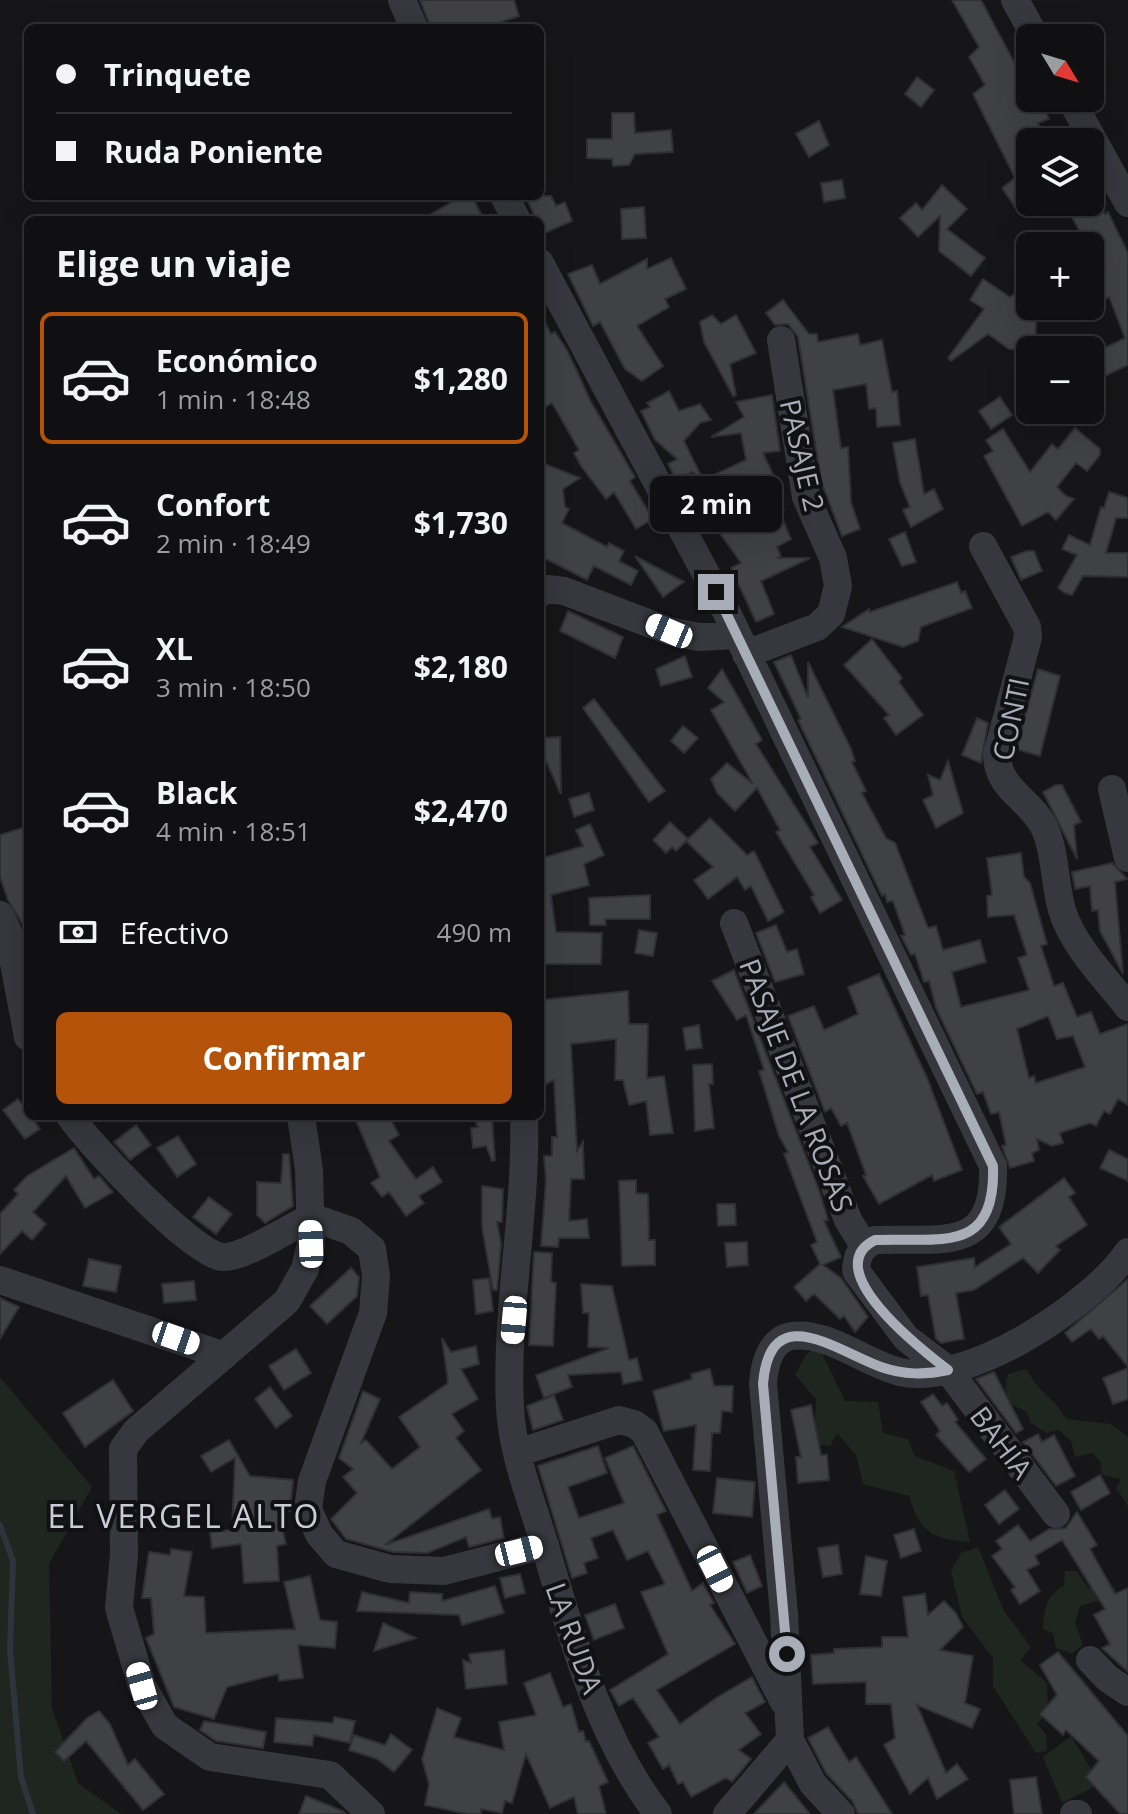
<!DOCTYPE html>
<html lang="es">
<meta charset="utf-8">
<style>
:root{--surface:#101012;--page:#19191b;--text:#f1f3f6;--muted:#9c9d9f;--line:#303032;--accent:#b45309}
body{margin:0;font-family:"Open Sans",sans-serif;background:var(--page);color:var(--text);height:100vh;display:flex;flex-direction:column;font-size:30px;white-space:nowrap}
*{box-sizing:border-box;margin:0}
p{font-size:26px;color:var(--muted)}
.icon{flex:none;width:44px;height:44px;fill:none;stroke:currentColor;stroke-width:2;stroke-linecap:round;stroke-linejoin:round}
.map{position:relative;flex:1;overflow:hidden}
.panel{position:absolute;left:24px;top:216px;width:520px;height:904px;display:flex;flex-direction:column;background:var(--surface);border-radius:12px;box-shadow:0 8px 32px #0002,0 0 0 2px var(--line)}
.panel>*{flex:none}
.guide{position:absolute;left:24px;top:24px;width:520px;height:176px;border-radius:12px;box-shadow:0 8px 32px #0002,0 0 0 2px var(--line);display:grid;align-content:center;height:176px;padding:0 32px;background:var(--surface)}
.needle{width:52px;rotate:128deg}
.buttons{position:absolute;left:1016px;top:24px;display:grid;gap:16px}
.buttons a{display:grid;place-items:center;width:88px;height:88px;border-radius:12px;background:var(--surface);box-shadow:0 8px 32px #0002,0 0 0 2px var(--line);font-size:40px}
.end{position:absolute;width:36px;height:36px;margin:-18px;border:10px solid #a8adb8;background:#111;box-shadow:0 0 0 4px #111}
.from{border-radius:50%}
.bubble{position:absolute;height:56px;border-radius:12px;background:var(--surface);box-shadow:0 8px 32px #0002,0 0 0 2px var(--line);font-size:26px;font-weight:700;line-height:56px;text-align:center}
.car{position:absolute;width:24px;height:48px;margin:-24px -12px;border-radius:10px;box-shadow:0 0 6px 2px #0007;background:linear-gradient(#fff 24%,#345 0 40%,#fff 0 76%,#345 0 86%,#fff 0)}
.guide b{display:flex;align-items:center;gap:28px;height:76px;font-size:30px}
.guide b+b{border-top:2px solid var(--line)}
.guide i{width:20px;height:20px;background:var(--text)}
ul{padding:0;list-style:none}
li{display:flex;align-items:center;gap:24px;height:132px;margin:0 16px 12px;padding:0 16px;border:4px solid transparent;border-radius:12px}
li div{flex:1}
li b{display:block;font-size:30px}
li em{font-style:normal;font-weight:700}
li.current{border-color:var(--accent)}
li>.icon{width:72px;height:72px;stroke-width:1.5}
h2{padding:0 32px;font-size:36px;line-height:96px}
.pay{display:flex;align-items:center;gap:20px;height:88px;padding:0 32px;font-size:30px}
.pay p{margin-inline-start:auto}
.button{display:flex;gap:16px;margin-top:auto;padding:16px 32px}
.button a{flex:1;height:92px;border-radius:12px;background:var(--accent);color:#fff;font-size:32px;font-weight:700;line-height:92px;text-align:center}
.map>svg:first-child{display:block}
.green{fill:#1e261f}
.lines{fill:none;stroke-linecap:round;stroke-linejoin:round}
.stream{stroke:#2c353c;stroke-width:6}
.building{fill:#404145;stroke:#303034;stroke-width:2;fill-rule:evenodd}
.minor{stroke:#37383d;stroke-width:28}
.route{stroke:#a8adb8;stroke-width:10}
.labels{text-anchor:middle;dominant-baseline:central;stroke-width:8;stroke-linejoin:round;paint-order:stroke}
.street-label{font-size:28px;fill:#a8adb8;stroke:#111113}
.quarter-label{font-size:32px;letter-spacing:2px;fill:#c9ccd4;stroke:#111113}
</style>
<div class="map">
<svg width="1128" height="1814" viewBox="0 0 1128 1814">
<rect width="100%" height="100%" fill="#161618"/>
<path class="green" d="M818,1345L845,1401L878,1402L883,1433L908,1439L915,1456L954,1471L970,1542C932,1539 921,1533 909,1496L863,1484L856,1455L837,1433L830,1446L814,1444L816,1399L795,1375L806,1355Z
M1027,1369C1037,1393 1054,1396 1066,1419L1111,1424L1128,1437V1506L1116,1488L1121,1479L1102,1475L1100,1461L1092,1453L1075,1457L1071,1441L1059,1430L1047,1433L1031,1423L1027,1412L1010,1404L1005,1389L1008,1374Z
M0,1377L92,1487L49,1564L52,1708L78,1783L121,1814H0Z
M978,1547L1004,1611L1031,1647L1020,1660L1047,1683L1048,1711L1037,1724L1046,1734L1047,1751L1036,1753L993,1686V1658L962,1617L951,1571L961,1553Z
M1065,1571H1077L1088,1588L1107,1579L1116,1590L1106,1599L1080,1606L1075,1623L1083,1645L1072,1654L1056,1648L1053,1633L1043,1629C1044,1611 1046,1594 1064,1586Z
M1071,1736L1100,1784L1062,1803L1043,1757Z"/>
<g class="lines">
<path class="stream" d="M0,1525L13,1561L10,1650L21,1777L33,1814"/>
</g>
<path class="building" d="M420,0H514L519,16L483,28H431Z
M952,0H981L1014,62L1018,60L1030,83V98H1040L1049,119L1038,123L1047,142H1030V210L1027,204L1018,211L1002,188L1015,178L973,94L985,85L969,57L979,47Z
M917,77L934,90L921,107L905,94Z
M612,113H634L635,133L671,130L673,152L635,154L629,165L613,166L612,159L587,158V139H612Z
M819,121L829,145L809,157L796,134Z
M842,180L845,198L824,202L821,183Z
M942,185L967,209L947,229L985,258L971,276L939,251L940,216L918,237L900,218L916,203L922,210Z
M462,196H472L484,220H421Z
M526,196H551L556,206L565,202L572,221L540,235V220H536Z
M1064,202H1098L1105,214L1108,212L1128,253V365L1097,380L1090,355L1125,338L1109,297L1090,306V246H1059L1081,234Z
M644,207L646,238L622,239L621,209Z
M671,258L686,289L665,299L669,307L637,326L663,366L642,381L625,369L600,322L593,326L568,274L592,265L600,284L647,259V269Z
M983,279L1010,297L1030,283V306H1037L1035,350L1009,349L988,334L951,361L948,358L984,309L970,300Z
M783,300L809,334H817L818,342L858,334L860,345L882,340L892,392L897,391L900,425L877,427L876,408L869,409L866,384L833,390L841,448L848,447L851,502L860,529L842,536L821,481L798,337L788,324L775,325L766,313Z
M540,313L551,334L555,332L567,350L591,402L635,477L630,481L653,519L636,529L614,492L606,499L581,466L574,453L579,450L552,403L540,410Z
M712,315L721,324L736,315L756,353L730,364L736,395L733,396L704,342L700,322Z
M669,391L679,411L700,404L711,420L700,423L684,441L703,480L746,460L741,433L711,437L744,417L736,402L772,395L780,451L763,453L782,494L778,495L784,510L780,513L791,539L777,547L781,556L777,558H810L761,581L774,614L756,622L731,568L741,563L721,535L731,527L710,501L702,480L692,472L676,480L668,464L677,459L655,440L641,411L650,407L647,403Z
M1000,397L1012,415L991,429L979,411Z
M1075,428L1100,449V455L1087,471L1076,463L1057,487L1066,496L1074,499L1056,520L1048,512L1022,526L984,456L993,451L986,440L1003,429L1030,472L1052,444L1058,449Z
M915,439L924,494L934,489L943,509L911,527L903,510L910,507L900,483L893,443Z
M540,462L580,478L563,489L565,507L569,509L562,523L607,547L609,543L624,551L619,561L638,571L631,585L594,566L587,580L540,556Z
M1109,492L1128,498V518H1116L1106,553H1128V577L1083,576L1072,595L1065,593L1058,588L1077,555L1062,549L1069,535L1090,545L1101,507L1104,508Z
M905,532L916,562L902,566L889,539Z
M1027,551H1034L1042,571L1021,580L1011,557Z
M635,556L684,582L663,597Z
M957,582L961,593L965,591L972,608L921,627L918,641L903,647L842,627L869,609L870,612Z
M568,611L623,637L615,658L560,631Z
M872,639L902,678L899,682L923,715L896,735L884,718L889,715L844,665Z
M791,655L808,698V662L851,749L855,761L852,762L866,791L862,793L886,838L895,843L928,928L936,926L943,950L980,940L986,962L952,972L961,1007L1029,990L1018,958L1027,955L1014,915L988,917L987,896L992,895L987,858L1021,853L1024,877L1030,883L1047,944L1041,946L1054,986L1063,983L1077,1017L1091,1012L1100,1034L1128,1024V1105L1118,1099L1110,1114L1104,1111L1096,1126L1090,1123L1060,1133L1063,1143L1052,1146L1037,1139L1039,1150L1032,1153L1034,1161L1010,1168L1002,1146L1006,1145L999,1112L991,1114L983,1092L977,1094L936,1008L929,981L924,982L915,954L911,955L901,936L905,935L893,901L887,902L885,894L882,896L798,720L801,719L774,662ZM1048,1016L1057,1039L1073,1036L1085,1067L1036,1083L1034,1076L1029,1078L1017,1029Z
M685,656L692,677L661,686L656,669Z
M722,669L762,740L756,744L818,843L810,847L842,900L820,913L811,897L814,895L776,832L780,830L757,788L735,811L717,793L711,779L727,763L753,784L711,710L724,702L708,688Z
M1038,669L1060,676L1040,756L1016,749Z
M594,699L665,791L649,802L583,708Z
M977,718L988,723L981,763L962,755Z
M683,726L698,738L684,753L671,741Z
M560,737L561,793H560L541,749V738Z
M948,761L963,813L936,828L923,800L933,795L928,775L940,780Z
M1056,785H1062L1081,822L1074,825L1077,859L1043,792Z
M589,793L594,810L574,817L569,799Z
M710,818L747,855L754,851L784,912L768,921L751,886L745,890L737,877L708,899L694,880L713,867L686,841Z
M670,822L688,839L676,851L672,847L666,853L653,840Z
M590,824L604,855L584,864L589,885L551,895L556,932L602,933L601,964H540V859L583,846L576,830Z
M28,826V897L24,898L28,909V946L23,925L8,900L0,877V835Z
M1112,863L1127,879L1115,882L1123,974L1100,931L1098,910L1092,911L1090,886L1075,889L1072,872Z
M650,895V919H605L606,925H590L589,898Z
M776,925L787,952L797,949L804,974L775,982L756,933Z
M639,930L657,933L653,956L635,953Z
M734,970L820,1193L828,1220L824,1221L841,1257L823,1265L841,1278L868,1317L855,1332L844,1316L840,1319L814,1294L806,1301L794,1287L820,1264L811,1245L817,1242L784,1154L788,1152L779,1136L759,1071L764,1070L746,1015L737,1020L712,981Z
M879,974L927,1078L962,1170L934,1181L932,1175L879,1204L863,1176L866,1175L847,1123L841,1126L831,1108L825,1112L788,1016L814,1006L824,1030L858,1014L848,987Z
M628,991L629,1024H648L647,1078L664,1076L673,1133L650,1135L646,1101L629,1105L623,1080H615L616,1039L571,1044L577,1151L583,1142L584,1179H571L569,1221L587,1219L589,1238H559L558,1247L541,1246L546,1180L544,1156H552V1137H557L554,1080L540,1087V1000Z
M699,1025L702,1048L686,1050L683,1028Z
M712,1064L713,1084H709L714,1128L695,1131L693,1065Z
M18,1099L40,1129L25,1139L3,1110Z
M354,1116H389L399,1135L389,1141L416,1179L433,1167L442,1182L419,1196L424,1203L406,1216L389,1192L382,1197L371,1183L380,1177Z
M473,1116H492L495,1160L492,1161L486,1146L473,1148L471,1128L478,1127Z
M136,1125L151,1145L130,1160L114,1142Z
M178,1136L196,1164L177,1177L157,1148Z
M74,1148L94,1179L99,1176L113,1192L85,1208L66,1176L33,1212L46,1224L32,1240L22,1231L0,1254V1214L18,1194L14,1190L27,1176Z
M1109,1150L1128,1159V1181L1100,1168Z
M283,1154H289L293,1206L265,1223L257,1215V1182L281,1183Z
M1064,1178L1075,1193L1069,1197L1087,1225L1056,1246L1060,1250L1038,1273L1023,1258L974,1290L956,1293L964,1339L941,1343L936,1339L928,1295L921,1296L917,1267L974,1258L975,1267L1011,1244L999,1227Z
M636,1180V1193L648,1194L649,1240H655V1265L622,1266L619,1181Z
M482,1186L503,1189L502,1222H497L501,1244L497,1290H493L482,1227Z
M209,1197L232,1214L216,1234L193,1217Z
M717,1204H735L736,1225L718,1226Z
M747,1242L748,1265L727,1267L725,1243Z
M534,1252L552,1253L551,1282L556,1283L553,1346L529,1345Z
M89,1259L121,1266L116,1292L83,1286Z
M351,1268L359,1277L357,1296L327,1324L310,1306Z
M489,1278L493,1311L476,1314L473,1280Z
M1128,1279V1367L1103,1336L1099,1339L1091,1329L1072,1342L1065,1333Z
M194,1281L196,1300L164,1303L162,1284Z
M581,1284L612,1286L629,1360L637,1358L642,1380L623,1384L621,1372L568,1375L572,1387L544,1398L536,1375L609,1348L588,1347L589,1313H583Z
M0,1298L19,1307L0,1339Z
M442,1338L451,1352L476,1346L479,1364L461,1369L478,1399L452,1414L464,1431L456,1438L481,1470L385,1545L489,1509L492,1519L500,1517L504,1538L469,1547L466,1537L427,1553L393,1552L346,1539L331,1519L357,1493L343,1477L353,1469L339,1458L363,1391L380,1399L361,1443L366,1440L392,1469L420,1447L399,1417L448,1383Z
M296,1349L311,1373L284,1390L269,1366Z
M1128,1368V1399L1113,1404L1103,1378Z
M710,1369L714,1386H733L732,1412L722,1411L720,1433H712L710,1471L693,1470L696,1425L664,1431L653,1391L692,1379L691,1374Z
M994,1372L1023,1429L1016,1433L976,1379Z
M113,1380L133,1411L85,1447L63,1413Z
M270,1387L292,1416L276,1428L255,1399Z
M933,1394L942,1406L947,1403L958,1420L955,1422L986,1459L969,1472L936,1435L940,1431L921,1402Z
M554,1395L563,1420L533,1430L527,1406Z
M811,1405L821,1455H827L829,1480L798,1483L796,1457H801L791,1410Z
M1038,1434L1042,1442L1054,1435L1075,1476L1056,1486L1023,1442Z
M229,1440L250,1476L293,1480L290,1511L278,1510L286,1544L277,1546L279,1581L244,1583L241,1544L212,1548L210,1532L232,1530L235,1458L211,1472L201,1456Z
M598,1446L607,1473L568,1487L579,1518L624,1503L605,1458L633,1446L666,1511L657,1515L692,1591L703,1583L714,1603L710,1605L735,1644L657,1690L680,1724L716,1698L752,1677L765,1702L745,1713L761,1734L739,1750L751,1759L732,1782L726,1778L691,1797L683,1782L678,1784L669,1765L663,1769L648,1743L659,1737L633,1698L619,1706L610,1690L668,1654L641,1592L665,1584L648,1551L627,1560L613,1530L591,1538L598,1558L584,1563L587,1573L572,1578L538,1466Z
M1100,1475L1110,1493L1081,1510L1071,1492Z
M717,1478L755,1482L752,1517L713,1513Z
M1005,1490L1019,1509L999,1524L985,1505Z
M1077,1512L1097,1545L1090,1549L1115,1594L1128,1588V1672L1102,1648L1110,1644L1094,1615L1105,1609L1062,1540L1035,1556L1039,1564L1027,1570L1040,1591L1020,1604L1011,1590L1015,1587L992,1556L1002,1549L996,1541L1018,1525L1030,1541L1049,1529L1066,1528Z
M914,1529L921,1551L901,1558L894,1535Z
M838,1545L842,1574L823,1577L818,1548Z
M171,1549L192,1552L184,1596L204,1597L206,1633L295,1629L284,1582L310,1576L320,1620L337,1622L335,1648L298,1645L303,1678L279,1681L278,1674L227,1687L214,1719L174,1707L146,1638L154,1634L151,1598H142L149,1552L170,1555Z
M750,1555L762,1586L747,1593L733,1562Z
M866,1556L887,1561L881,1596L860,1594Z
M520,1574L525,1593L505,1598L500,1578Z
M495,1586L504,1613L462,1625L459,1615L357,1611L362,1592L409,1603L410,1592L442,1594V1601Z
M925,1594L928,1615L944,1601L956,1613L963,1627L940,1650L973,1656L965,1703L980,1709L972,1728L917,1705L946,1773L957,1764L968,1779L937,1799L928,1778L910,1794L884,1745L895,1738L891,1704H866V1682L813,1684L811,1655L834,1653V1649L882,1647V1637H908L903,1597Z
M615,1604L624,1628L594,1640L585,1615Z
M383,1623L416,1638L374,1651Z
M504,1650L507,1684L466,1689L463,1660L471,1663L469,1654Z
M1058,1652L1128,1736V1814H1120L1086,1777L1099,1761L1066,1730L1063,1735L1040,1714L1057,1695L1040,1665Z
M550,1673L563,1707L571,1704L579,1732L583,1731L586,1742L589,1741L608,1782L599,1786L606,1814H578L574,1797L550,1808L526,1754L512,1803L505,1801L502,1813L481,1809V1814H467L425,1805L429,1784L422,1759L437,1708L461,1718L454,1737L504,1750L499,1722L536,1715L524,1683Z
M99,1711L110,1724L128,1765L135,1759L164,1794L143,1810L86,1741L64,1761L55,1752L87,1718Z
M334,1717L355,1721L350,1743L314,1735L312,1746L274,1742L276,1718L333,1723Z
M204,1721L266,1732L263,1748L216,1741L200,1730Z
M828,1727L849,1762L856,1757L892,1814H858L853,1802L826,1773L808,1738Z
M391,1734L412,1750L394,1772L377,1759L349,1750L354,1735L385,1745Z
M1036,1777L1042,1814H1014L1010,1780Z
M784,1782L810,1814H754Z
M306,1796L343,1811L346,1814H299Z"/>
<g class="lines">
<path class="minor" d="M402,0L414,28
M1015,0L1036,38
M1070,98L1128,203
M504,196L517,220
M540,263L729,617L993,1166C996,1256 940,1237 875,1240C860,1248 857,1255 856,1271L906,1338L948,1370L1056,1514
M983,546L1027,627L1028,637L997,755C998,790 1028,797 1043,825C1056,850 1054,883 1062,910C1073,946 1105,978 1128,1007
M540,593L547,589L564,591L669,631L699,637L737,635
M746,654L817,627L831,614L838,586L833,558L806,497L781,340
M1112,789L1128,858
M0,915L8,932L28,1037
M734,923L848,1220L864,1246
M70,1116C89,1144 191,1253 222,1257C242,1259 291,1227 311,1217
M301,1116L309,1170L311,1244L305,1269L287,1301L136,1431L123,1449L124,1555L119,1608L142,1686L165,1726L210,1757L330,1775L371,1814
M524,1116C527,1213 505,1310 510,1407C512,1451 529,1494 542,1536C570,1630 597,1735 658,1814
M311,1217L351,1231L372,1249L376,1276L373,1313L312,1481L308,1509L319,1534L336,1554L390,1569L444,1571L545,1545
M0,1280L222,1355
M517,1453L619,1420L634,1424L644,1431L784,1702
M1090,1660L1107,1678L1128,1692
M727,1814L790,1740
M841,1814L813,1784L790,1740L784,1614L763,1384C764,1366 770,1339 792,1336C828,1331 866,1364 900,1372C966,1388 1092,1305 1128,1252
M1074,1814H1078"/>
</g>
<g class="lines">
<path class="route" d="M716,592L993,1166C996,1256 940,1237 875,1240C817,1269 922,1350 948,1370C924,1375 904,1375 881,1367C835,1350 770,1299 763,1384L787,1654"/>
</g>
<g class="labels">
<g class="street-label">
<text transform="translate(803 455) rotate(77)">PASAJE 2</text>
<text transform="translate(1010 719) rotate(-78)">CONTI</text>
<text transform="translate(797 1085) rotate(69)">PASAJE DE LA ROSAS</text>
<text transform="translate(1002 1442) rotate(53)">BAHÍA</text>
<text transform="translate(575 1638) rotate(70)">LA RUDA</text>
</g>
<g class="quarter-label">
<text x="184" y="1515">EL VERGEL ALTO</text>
</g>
</g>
</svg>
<div class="buttons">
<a><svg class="needle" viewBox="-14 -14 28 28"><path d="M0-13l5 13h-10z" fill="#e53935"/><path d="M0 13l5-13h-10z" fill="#9c9d9f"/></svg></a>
<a><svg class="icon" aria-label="layers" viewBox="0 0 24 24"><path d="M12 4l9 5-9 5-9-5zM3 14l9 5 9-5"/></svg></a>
<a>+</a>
<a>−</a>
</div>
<i class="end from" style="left:787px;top:1654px"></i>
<i class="end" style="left:716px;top:592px"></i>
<div class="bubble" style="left:650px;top:476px;width:132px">2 min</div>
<i class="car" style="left:669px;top:631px;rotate:293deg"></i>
<i class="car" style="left:311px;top:1244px;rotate:358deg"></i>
<i class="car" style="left:514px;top:1320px;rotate:185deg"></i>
<i class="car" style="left:176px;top:1338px;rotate:109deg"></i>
<i class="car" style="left:519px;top:1551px;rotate:76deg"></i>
<i class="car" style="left:715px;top:1569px;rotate:153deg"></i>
<i class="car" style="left:142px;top:1686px;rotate:344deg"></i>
<div class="guide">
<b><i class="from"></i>Trinquete</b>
<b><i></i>Ruda Poniente</b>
</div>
<section class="panel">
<h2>Elige un viaje</h2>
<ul>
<li class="current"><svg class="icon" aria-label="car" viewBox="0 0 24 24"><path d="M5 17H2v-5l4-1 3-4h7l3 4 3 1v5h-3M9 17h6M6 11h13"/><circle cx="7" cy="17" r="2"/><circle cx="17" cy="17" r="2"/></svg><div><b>Económico</b><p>1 min · 18:48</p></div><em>$1,280</em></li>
<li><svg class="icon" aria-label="car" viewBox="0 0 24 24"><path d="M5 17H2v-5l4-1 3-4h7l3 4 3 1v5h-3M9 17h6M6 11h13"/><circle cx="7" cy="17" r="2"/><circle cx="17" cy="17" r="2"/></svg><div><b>Confort</b><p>2 min · 18:49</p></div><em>$1,730</em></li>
<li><svg class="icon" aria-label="car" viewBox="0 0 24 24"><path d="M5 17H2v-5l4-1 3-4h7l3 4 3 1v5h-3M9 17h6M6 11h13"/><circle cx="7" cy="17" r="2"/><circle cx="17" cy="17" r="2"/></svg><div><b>XL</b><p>3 min · 18:50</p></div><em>$2,180</em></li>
<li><svg class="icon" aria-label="car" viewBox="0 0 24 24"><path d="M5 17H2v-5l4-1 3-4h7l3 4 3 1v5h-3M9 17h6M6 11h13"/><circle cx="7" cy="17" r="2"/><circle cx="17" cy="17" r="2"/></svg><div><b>Black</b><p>4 min · 18:51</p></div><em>$2,470</em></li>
</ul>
<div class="pay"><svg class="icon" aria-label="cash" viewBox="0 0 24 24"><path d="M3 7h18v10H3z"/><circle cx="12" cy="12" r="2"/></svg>Efectivo<p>490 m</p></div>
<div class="button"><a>Confirmar</a></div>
</section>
</div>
